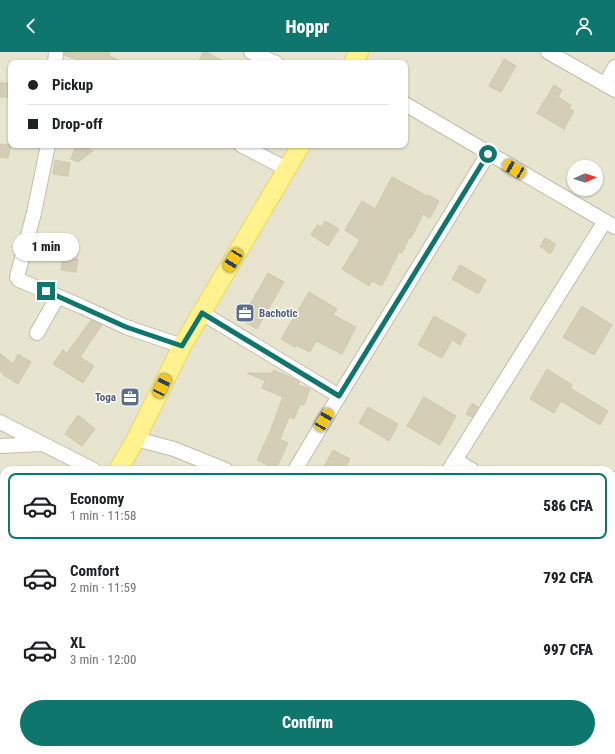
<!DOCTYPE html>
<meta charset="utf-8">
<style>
:root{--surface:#fff;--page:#f2f2f2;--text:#202124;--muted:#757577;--line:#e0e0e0;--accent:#0f766e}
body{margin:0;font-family:"Roboto Condensed",sans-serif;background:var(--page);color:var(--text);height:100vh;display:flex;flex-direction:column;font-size:15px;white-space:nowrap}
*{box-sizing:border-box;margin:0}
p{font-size:13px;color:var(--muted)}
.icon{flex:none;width:22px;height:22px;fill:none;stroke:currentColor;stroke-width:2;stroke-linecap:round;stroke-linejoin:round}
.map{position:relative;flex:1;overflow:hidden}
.sheet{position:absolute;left:0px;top:414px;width:615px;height:288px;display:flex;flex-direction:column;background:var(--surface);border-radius:12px 12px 0 0;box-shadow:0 1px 3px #0004}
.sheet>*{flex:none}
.guide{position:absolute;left:8px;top:8px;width:400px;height:88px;border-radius:8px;box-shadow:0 1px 3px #0004;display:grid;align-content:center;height:88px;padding:0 20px;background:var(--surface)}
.needle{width:26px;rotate:87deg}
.tools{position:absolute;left:567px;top:108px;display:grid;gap:8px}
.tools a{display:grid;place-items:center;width:36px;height:36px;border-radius:50%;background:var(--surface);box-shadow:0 1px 3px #0004;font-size:20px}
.end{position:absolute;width:18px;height:18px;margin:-9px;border:5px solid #0f766e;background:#fff;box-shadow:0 0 0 2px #fff}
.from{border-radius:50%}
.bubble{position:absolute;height:28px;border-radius:14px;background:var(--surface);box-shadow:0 1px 3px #0004;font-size:13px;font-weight:800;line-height:28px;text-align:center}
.car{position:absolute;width:12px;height:24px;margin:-12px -6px;border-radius:5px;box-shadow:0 0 3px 1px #0007;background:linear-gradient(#f5c518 24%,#345 0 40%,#f5c518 0 76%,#345 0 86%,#f5c518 0)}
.guide b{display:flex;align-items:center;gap:14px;height:38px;font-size:15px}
.guide b+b{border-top:1px solid var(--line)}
.guide i{width:10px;height:10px;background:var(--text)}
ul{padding:7px 0 0;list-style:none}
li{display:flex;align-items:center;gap:12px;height:66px;margin:0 8px 6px;padding:0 12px;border:2px solid transparent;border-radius:8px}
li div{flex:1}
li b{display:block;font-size:15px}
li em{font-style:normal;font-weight:800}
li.on{border-color:var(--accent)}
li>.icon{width:36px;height:36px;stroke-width:1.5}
.action{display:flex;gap:8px;margin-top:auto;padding:8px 20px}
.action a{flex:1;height:46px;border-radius:24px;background:var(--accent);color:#fff;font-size:16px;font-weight:800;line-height:46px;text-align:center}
header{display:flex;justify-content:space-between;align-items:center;height:52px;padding:0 20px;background:var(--accent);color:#fff;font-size:18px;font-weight:800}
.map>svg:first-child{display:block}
.residential{fill:#e7e4d0;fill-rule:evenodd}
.building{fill:#d4ceb7;stroke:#d0c8aa}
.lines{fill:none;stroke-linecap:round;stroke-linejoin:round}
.minor-casing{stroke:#c1bda7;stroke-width:16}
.major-casing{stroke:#ecd857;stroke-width:20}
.minor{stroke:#fff;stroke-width:14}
.major{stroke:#fff28f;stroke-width:18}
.route{stroke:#0f766e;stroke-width:5}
.labels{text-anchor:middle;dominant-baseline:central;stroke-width:3;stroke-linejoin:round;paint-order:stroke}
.service-label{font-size:11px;font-weight:bold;fill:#4e5e75;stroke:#fff;text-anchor:start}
</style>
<header><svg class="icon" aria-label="back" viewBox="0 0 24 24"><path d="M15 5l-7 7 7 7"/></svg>Hoppr<svg class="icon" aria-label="person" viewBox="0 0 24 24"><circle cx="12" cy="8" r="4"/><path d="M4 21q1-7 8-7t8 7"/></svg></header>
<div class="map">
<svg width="615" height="702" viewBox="0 0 615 702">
<rect width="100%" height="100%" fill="#f3f0e2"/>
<path class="residential" d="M0,0H615V702H0ZM11,11H405V93H11ZM574,115H596V137H574ZM4,418H611V698H4Z"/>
<path class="building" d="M64,0H110L109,4L126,11H87L64,3Z
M203,0H206L227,11H198Z
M504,7L516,14L501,40L489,34Z
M0,31H11V45H0Z
M554,33L562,38L558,45L571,53L569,56L574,59L564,77L537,61Z
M0,92L11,93L8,106L0,105Z
M76,93H77L93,99L78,110L71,107Z
M55,108L70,111L68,124L53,122Z
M392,125L427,144L428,143L439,149L430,166L423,162L411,186H409L402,201L399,200L382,234L372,229L369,234L342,217L360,188L345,178L362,149L375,157Z
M325,169L339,177L328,194L311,183L317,173L321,175Z
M545,186L556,192L550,202L540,194Z
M63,205L78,207L76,220L61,218Z
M460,213L486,228L478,242L452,227Z
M268,221L284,230L257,277L241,268Z
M309,240L337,257L333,263L356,275L342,302L316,289L310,300L296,293L295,295L281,287Z
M582,254L612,273L594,303L563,285Z
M434,264L466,282L460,293L452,288L442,306L418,293Z
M91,268L102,273L80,305L94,314L83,331L53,312L63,298L67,301Z
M0,301L13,312L18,302L31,310L18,332L5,324L0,319Z
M547,317L572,333L570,336L608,359L600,373L561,349L554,361L530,347Z
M274,318L296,328L299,330L298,333L310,337L304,353L300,352L294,367L289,365L280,387L288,391L276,417L257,408L269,382L283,345L262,336L265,329L247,321H271Z
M424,345L456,364L440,393L407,374Z
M472,351L478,355L472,365L466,362Z
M368,355L398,372L389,389L359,371Z
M78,363L95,377L82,394L65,382Z
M333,398L350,407L344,418H322Z"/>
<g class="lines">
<g class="minor-casing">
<path id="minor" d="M251,0L276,11
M548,0L615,38
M55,11L56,0
M605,32L615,15
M405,52L615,175
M48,93L34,161L18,221L17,225L19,228L83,255L126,275L182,294
M241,93L287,117
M202,261L339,344
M37,281L58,244
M0,370L94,418
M136,387L174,397L226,418
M0,394L42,392
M455,408L472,418
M295,418L339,344L488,102
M449,418L605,169
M611,434L615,427
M611,497L615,500
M611,639L615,641
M0,671L4,673
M47,698L54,702
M287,698L294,702
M480,698L487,702
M133,702L136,698
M534,702L537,698"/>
</g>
<g class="major-casing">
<path id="major" d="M353,11L359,0
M118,418L136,387L182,294L301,93
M0,614L4,607"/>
</g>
<use href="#minor" class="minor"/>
<use href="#major" class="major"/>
</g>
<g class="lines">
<path class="route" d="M46,239L126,275L182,294L202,261L339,344L488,102"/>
</g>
<defs>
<g id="office-square" transform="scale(1)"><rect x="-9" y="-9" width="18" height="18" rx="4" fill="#5c6f8a" stroke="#fff"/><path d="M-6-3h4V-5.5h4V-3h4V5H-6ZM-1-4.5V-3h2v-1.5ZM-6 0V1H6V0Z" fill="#fff"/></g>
</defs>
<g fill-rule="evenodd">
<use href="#office-square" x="245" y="261"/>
<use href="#office-square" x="130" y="345"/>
</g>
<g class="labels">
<g class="service-label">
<text x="259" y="261">Bachotic</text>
<text x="116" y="345" text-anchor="end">Toga</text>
</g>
</g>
</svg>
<div class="tools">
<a><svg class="needle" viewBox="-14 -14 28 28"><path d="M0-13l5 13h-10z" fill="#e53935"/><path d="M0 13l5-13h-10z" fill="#757577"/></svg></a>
</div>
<i class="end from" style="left:488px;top:102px"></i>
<i class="end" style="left:46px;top:239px"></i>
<div class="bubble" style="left:13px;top:181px;width:66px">1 min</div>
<i class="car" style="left:514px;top:117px;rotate:300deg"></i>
<i class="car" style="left:233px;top:208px;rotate:211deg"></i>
<i class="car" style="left:162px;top:334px;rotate:26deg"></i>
<i class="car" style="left:324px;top:368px;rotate:30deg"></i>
<div class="guide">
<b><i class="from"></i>Pickup</b>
<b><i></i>Drop-off</b>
</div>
<section class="sheet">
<ul>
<li class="on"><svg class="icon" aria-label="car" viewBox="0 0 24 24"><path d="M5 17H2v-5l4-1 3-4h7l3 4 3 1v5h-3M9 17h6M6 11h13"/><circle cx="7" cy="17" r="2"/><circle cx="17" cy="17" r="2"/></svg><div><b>Economy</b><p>1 min · 11:58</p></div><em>586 CFA</em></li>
<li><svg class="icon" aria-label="car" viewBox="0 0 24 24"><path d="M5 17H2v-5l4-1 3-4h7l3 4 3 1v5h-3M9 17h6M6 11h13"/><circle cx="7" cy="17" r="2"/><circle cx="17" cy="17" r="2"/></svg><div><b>Comfort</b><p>2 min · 11:59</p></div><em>792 CFA</em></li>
<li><svg class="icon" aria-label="car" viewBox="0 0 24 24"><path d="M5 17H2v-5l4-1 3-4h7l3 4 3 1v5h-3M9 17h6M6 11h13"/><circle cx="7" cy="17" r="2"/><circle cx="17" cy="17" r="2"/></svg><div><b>XL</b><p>3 min · 12:00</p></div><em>997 CFA</em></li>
</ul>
<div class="action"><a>Confirm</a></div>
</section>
</div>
